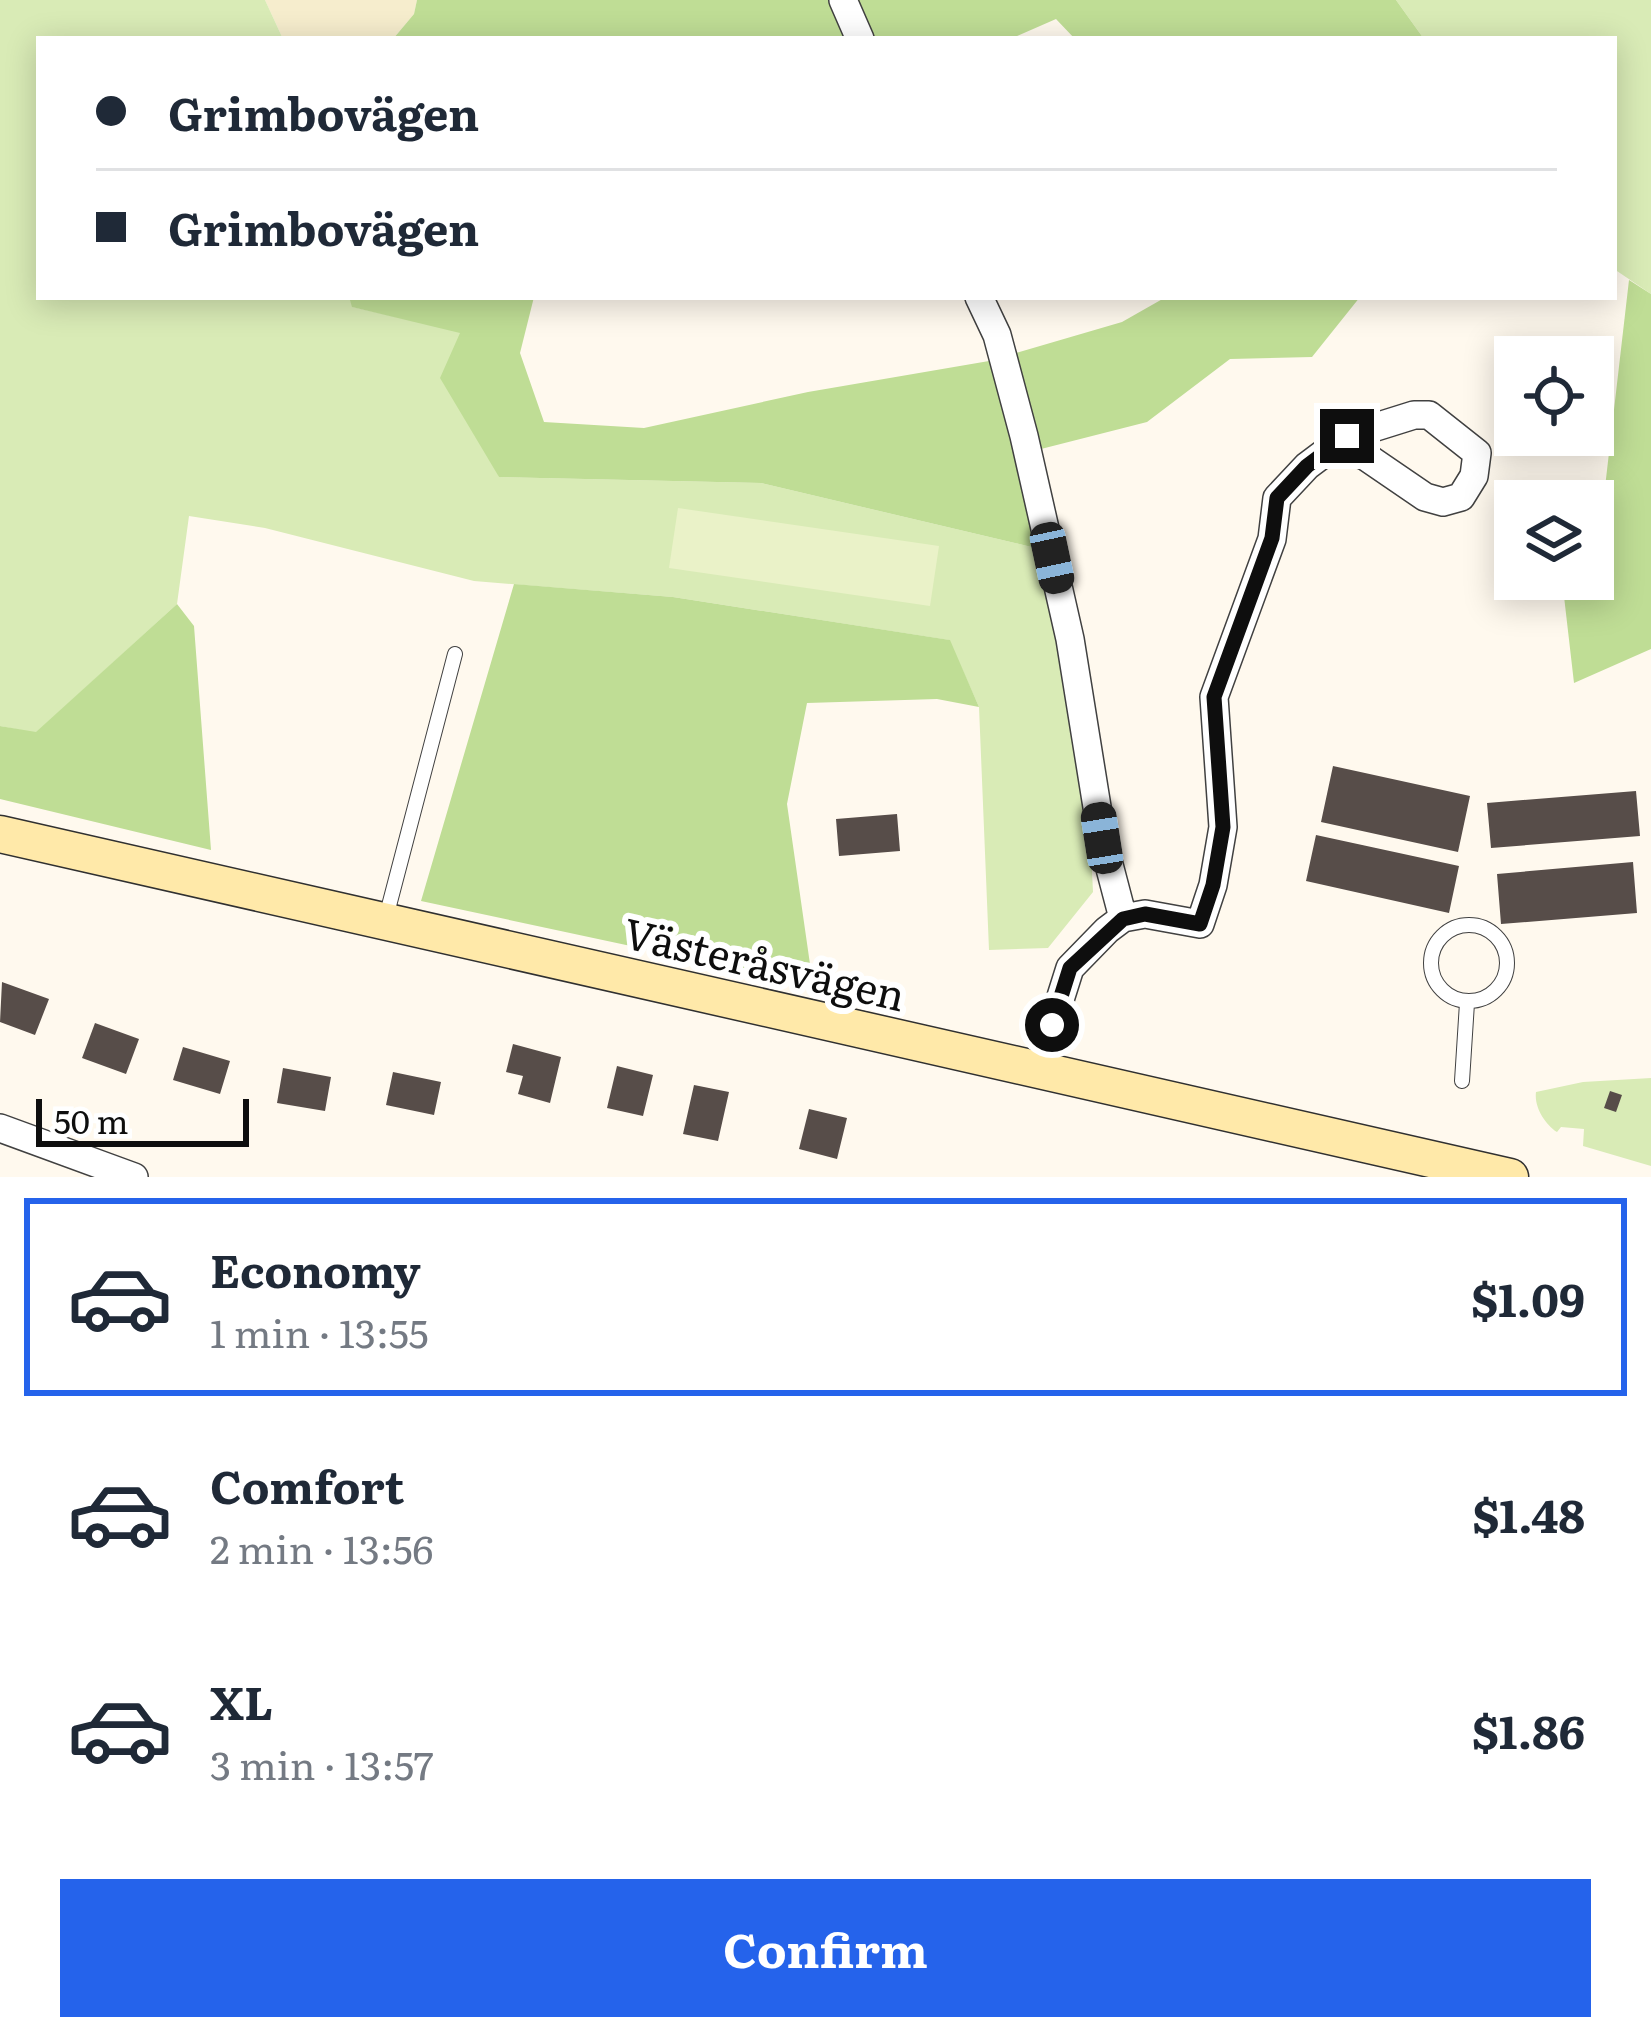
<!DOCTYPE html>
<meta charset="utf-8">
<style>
:root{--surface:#fff;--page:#f6f6f7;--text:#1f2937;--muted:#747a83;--line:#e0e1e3;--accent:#2563eb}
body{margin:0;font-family:Literata,serif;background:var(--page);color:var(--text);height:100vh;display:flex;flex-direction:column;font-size:45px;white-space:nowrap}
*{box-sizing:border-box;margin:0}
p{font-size:39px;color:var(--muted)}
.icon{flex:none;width:66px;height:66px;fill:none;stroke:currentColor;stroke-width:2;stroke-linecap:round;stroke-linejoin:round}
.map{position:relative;height:1177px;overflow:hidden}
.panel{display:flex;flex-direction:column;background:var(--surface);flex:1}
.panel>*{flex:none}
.hud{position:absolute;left:36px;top:36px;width:1581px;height:264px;border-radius:0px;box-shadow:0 6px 30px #0003;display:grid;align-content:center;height:264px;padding:0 60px;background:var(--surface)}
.fabs{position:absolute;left:1494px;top:336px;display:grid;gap:24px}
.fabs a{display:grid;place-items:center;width:120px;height:120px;border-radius:0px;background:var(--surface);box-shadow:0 6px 30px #0003;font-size:60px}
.scale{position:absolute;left:36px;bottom:30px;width:213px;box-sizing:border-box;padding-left:12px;border:6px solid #0e0e0e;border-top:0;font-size:33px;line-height:42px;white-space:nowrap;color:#0e0e0e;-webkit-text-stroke:9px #fff;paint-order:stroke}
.end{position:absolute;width:54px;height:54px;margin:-27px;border:15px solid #0e0e0e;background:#fff;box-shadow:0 0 0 6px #fff}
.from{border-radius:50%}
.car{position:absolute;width:36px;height:72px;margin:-36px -18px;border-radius:15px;box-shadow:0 0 9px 3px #0007;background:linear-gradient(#222 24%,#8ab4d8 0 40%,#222 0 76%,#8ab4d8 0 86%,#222 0)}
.hud b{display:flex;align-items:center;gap:42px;height:114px;font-size:45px}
.hud b+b{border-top:3px solid var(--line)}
.hud i{width:30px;height:30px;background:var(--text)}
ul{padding:21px 0 0;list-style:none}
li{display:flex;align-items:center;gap:36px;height:198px;margin:0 24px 18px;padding:0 36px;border:6px solid transparent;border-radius:0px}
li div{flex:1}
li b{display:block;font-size:45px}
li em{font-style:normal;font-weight:700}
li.selected{border-color:var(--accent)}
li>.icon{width:108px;height:108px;stroke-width:1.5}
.primary-button{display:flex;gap:24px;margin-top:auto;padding:24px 60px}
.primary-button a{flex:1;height:138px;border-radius:0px;background:var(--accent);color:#fff;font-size:48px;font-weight:700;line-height:138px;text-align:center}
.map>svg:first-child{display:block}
.farmland{fill:#f6edcd}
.green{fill:#d9ebb6}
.forest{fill:#bfdd95}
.pitch{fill:#eaf2c8}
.building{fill:#574d49}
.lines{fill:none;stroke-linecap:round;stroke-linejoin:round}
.lane-casing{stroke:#414141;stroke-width:16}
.street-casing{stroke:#414141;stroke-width:30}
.secondary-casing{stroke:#303030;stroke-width:39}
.lane{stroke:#fff;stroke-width:14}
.street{stroke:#fff;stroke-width:27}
.secondary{stroke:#ffe9a9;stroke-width:36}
.route{stroke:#0e0e0e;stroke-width:15}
.labels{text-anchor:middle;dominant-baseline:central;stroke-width:12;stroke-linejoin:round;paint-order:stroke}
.street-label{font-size:42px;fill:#0e0e0e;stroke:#fff}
</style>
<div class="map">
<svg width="1651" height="1177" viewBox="0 0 1651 1177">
<rect width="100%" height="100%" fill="#fff9ee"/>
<path class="farmland" d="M265,0H417L414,14L393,39H283Z"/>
<path class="green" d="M0,0H265L283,39H39V297H349L353,307L461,332L499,477L761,483L1044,550L1089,809L1093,892L1048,948L989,950L979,707L949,640L673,597L474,581L265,528L189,516L177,604L36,733L0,726Z
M1396,0H1651V294L1614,269V39H1424Z
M1651,1078V1166L1583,1146L1584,1129L1561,1127L1557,1132C1545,1124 1534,1107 1536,1092L1583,1082Z"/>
<path class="forest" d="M417,0H835L850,39H393L414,14Z
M855,0H1396L1424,39H1075L1056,19L1010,39H871Z
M1629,280L1651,294V649L1574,683L1562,579H1593V516L1604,496Z
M349,297H534L520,353L544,422L644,428L808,392L989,361L1026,468L1044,550L761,483L499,477L440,378L460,333L352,307Z
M1166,297H1360L1312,357L1230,359L1147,422L1041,449L1009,355L1122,322Z
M514,584L673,597L950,640L979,707L937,699L807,703L787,804L813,985L421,901Z
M177,604L194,626L211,850L0,799V726L36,732Z"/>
<path class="pitch" d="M678,508L939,546L930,606L669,568Z"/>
<path class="building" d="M1333,766L1470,796L1458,852L1321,822Z
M1636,791L1640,836L1491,848L1487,803Z
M897,814L900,851L839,856L836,819Z
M1316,835L1459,866L1449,913L1306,881Z
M1633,862L1637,913L1501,924L1497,874Z
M2,982L49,999L35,1035L0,1022Z
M95,1023L139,1039L126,1074L82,1058Z
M513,1044L561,1057L550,1103L518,1094L523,1076L506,1072Z
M183,1047L230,1061L220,1094L173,1080Z
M617,1066L653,1075L643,1116L607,1108Z
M283,1068L331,1077L325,1111L277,1103Z
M393,1072L441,1082L434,1115L386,1105Z
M694,1085L729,1092L718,1141L683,1134Z
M1610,1091L1622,1095L1616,1112L1604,1108Z
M809,1109L847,1118L837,1159L799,1149Z"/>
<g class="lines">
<g class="lane-casing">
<path id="lane" d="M385,921L455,654
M1431 963a38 38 0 1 1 76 0a38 38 0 1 1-76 0Z
M1462,1081L1467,1003"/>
</g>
<g class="street-casing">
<path id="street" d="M843,0L860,39
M979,297L997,335L1024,436L1070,639L1102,838L1123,918
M1043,1071L1052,1025L1070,968L1107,930L1123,918L1145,914L1200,924L1213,885L1223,827L1214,697L1272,539L1277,498L1307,466L1347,436L1414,415H1429L1477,453L1474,476L1461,497L1443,502L1425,497L1365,456L1334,446
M0,1128L134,1177"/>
</g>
<g class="secondary-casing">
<path id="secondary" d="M0,834L1510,1177"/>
</g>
<use href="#lane" class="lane"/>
<use href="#street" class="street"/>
<use href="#secondary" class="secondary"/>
</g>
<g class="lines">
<path class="route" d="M1052,1025L1070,968L1123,919L1145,914L1200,924L1213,885L1223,827L1214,697L1272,538L1277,498L1307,466L1347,436"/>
</g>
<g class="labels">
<g class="street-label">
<text transform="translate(765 962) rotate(13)">Västeråsvägen</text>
</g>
</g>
</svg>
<div class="fabs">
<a><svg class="icon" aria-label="locate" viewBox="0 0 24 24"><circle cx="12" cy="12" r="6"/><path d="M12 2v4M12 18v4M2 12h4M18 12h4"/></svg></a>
<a><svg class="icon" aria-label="layers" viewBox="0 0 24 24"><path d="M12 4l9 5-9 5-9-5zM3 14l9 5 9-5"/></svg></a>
</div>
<div class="scale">50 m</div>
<i class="end from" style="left:1052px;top:1025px"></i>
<i class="end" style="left:1347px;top:436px"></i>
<i class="car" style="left:1052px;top:558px;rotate:168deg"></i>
<i class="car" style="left:1102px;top:838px;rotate:351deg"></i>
<div class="hud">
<b><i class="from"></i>Grimbovägen</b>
<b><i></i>Grimbovägen</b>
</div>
</div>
<section class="panel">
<ul>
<li class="selected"><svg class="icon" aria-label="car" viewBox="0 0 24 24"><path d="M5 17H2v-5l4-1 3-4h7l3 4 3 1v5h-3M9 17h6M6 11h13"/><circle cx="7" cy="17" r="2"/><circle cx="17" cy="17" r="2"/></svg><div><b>Economy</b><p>1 min · 13:55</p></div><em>$1.09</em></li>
<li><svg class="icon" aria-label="car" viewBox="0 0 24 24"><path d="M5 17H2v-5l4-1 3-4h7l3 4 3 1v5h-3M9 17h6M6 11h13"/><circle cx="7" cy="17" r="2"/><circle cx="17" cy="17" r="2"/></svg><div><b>Comfort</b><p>2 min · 13:56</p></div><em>$1.48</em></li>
<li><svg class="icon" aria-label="car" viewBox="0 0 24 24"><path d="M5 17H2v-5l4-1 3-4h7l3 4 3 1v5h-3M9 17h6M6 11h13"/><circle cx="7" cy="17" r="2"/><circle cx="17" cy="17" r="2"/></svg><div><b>XL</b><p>3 min · 13:57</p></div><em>$1.86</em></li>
</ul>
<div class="primary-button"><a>Confirm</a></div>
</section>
